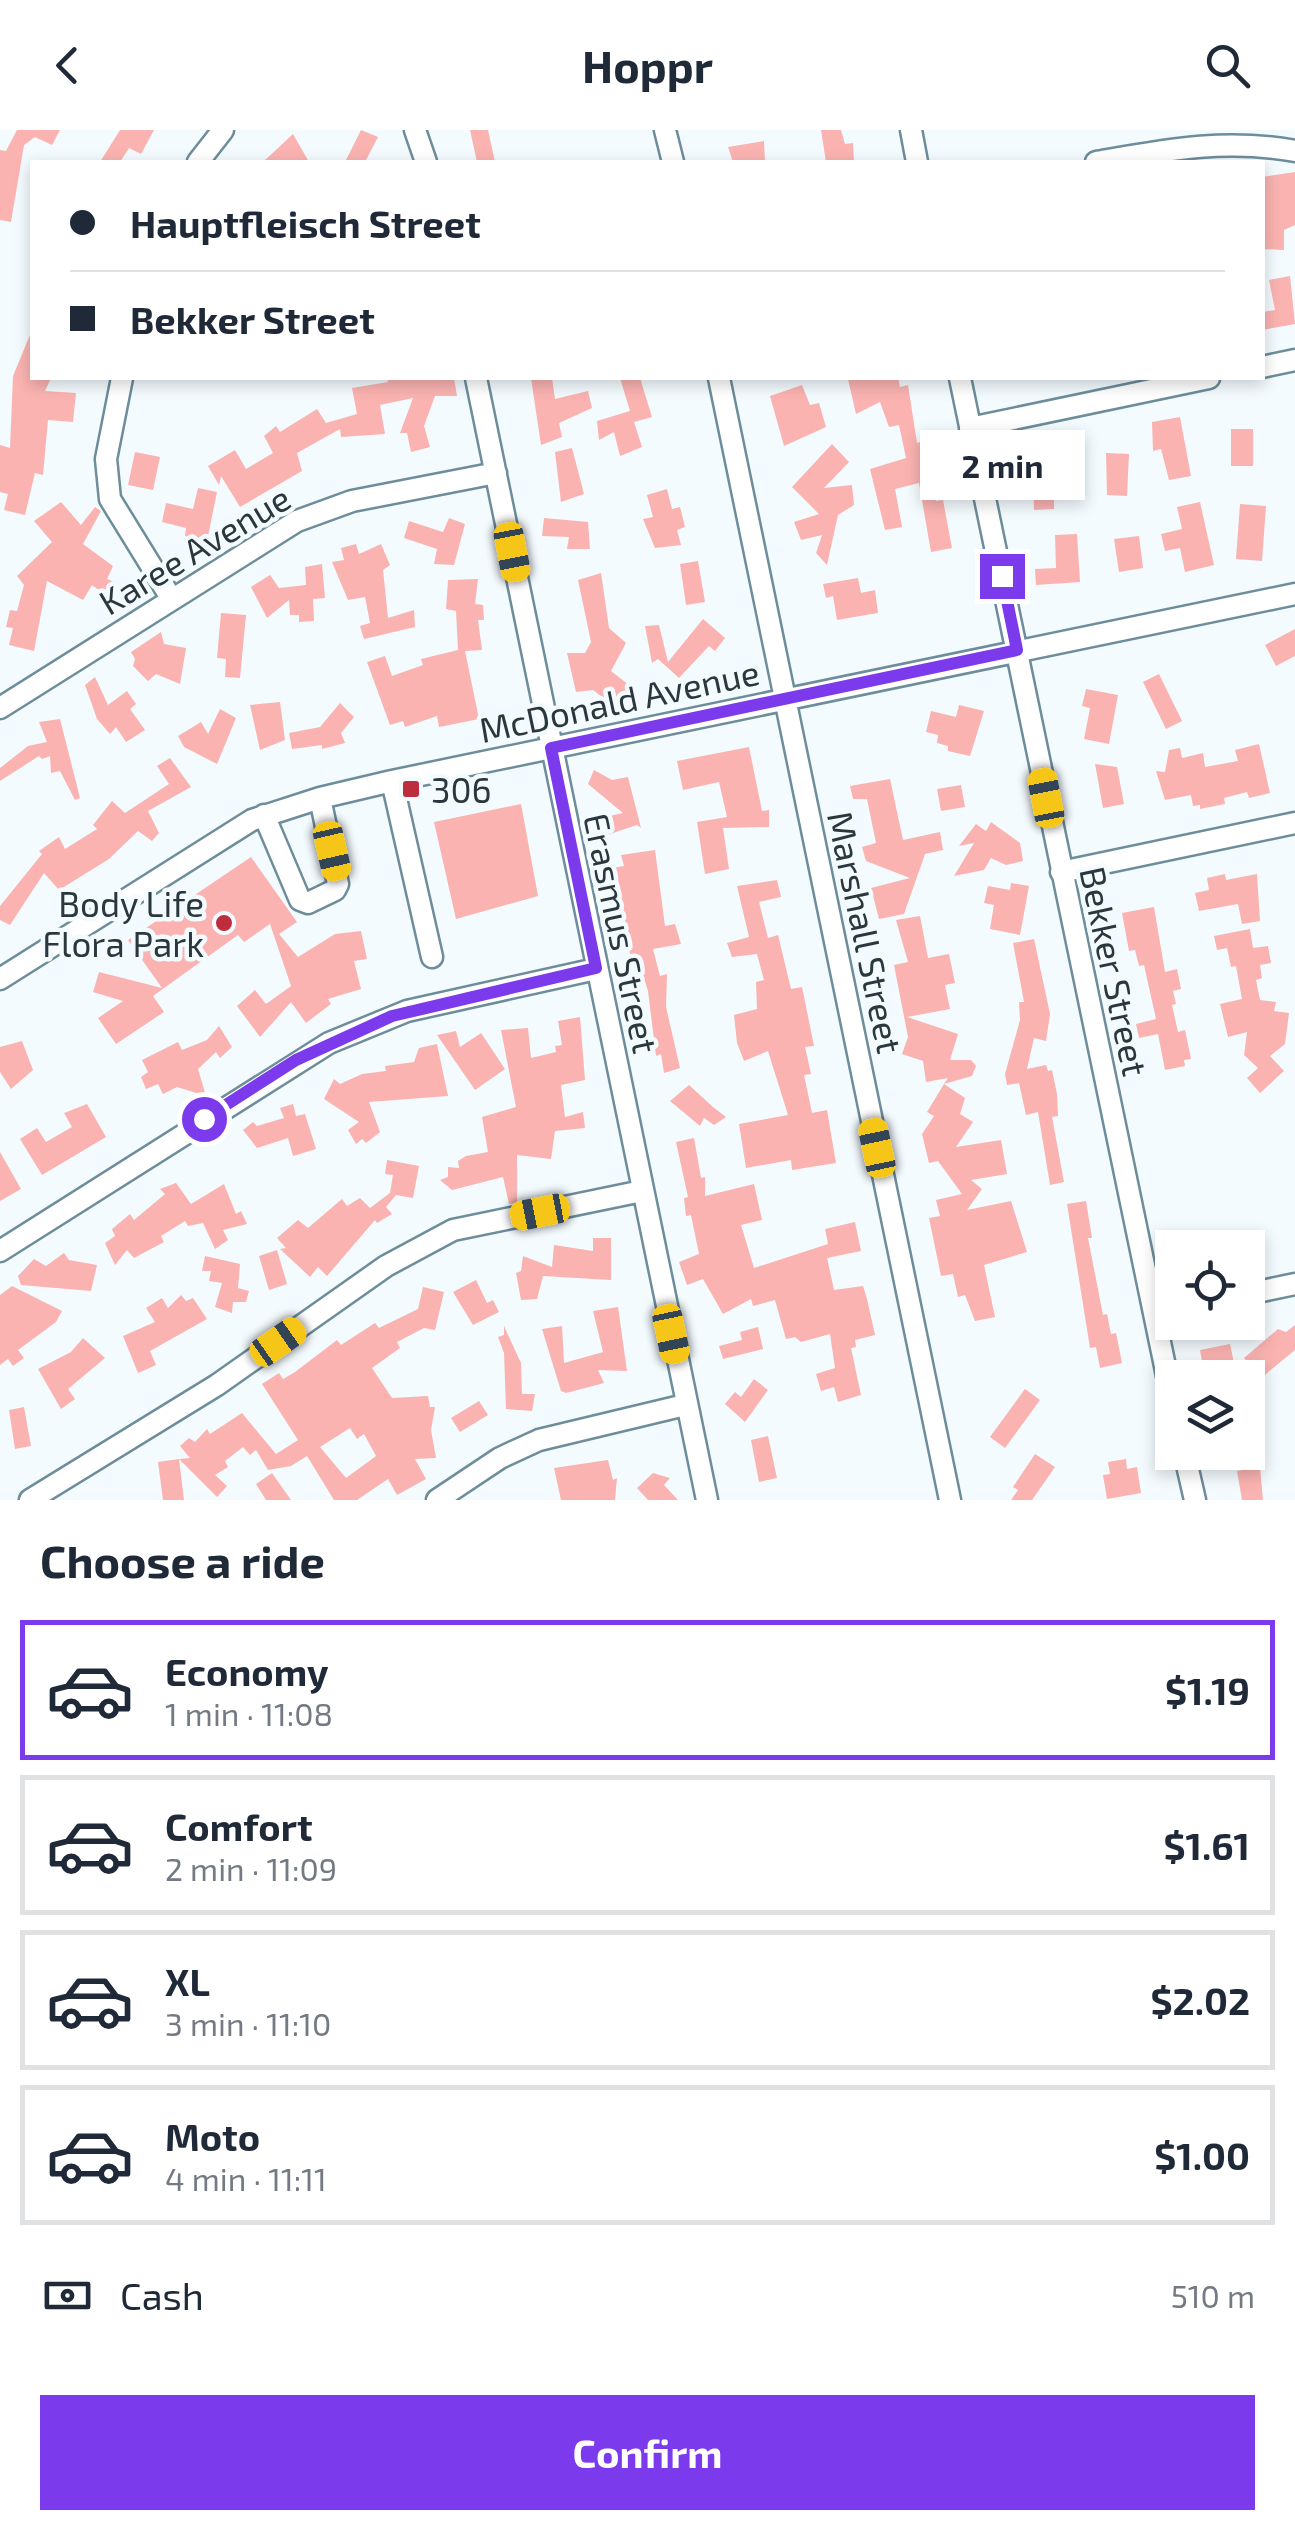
<!DOCTYPE html>
<meta charset="utf-8">
<style>
:root{--surface:#fff;--page:#f6f6f7;--text:#1f2937;--muted:#747a83;--line:#e0e1e3;--accent:#7c3aed}
body{margin:0;font-family:"Exo 2",sans-serif;background:var(--page);color:var(--text);height:100vh;display:flex;flex-direction:column;font-size:38px;white-space:nowrap}
*{box-sizing:border-box;margin:0}
p{font-size:32px;color:var(--muted)}
.icon{flex:none;width:55px;height:55px;fill:none;stroke:currentColor;stroke-width:2;stroke-linecap:round;stroke-linejoin:round}
.map{position:relative;height:1370px;overflow:hidden}
.drawer{display:flex;flex-direction:column;background:var(--surface);flex:1}
.drawer>*{flex:none}
.hud{position:absolute;left:30px;top:30px;width:1235px;height:220px;border-radius:0px;box-shadow:0 5px 15px #0003;display:grid;align-content:center;height:220px;padding:0 40px;background:var(--surface)}
.controls{position:absolute;left:1155px;top:1100px;display:grid;gap:20px}
.controls a{display:grid;place-items:center;width:110px;height:110px;border-radius:0px;background:var(--surface);box-shadow:0 5px 15px #0003;font-size:50px}
.end{position:absolute;width:45px;height:45px;margin:-22px;border:12px solid #7c3aed;background:#fff;box-shadow:0 0 0 5px #fff}
.from{border-radius:50%}
.bubble{position:absolute;height:70px;border-radius:0px;background:var(--surface);box-shadow:0 5px 15px #0003;font-size:32px;font-weight:700;line-height:70px;text-align:center}
.car{position:absolute;width:30px;height:60px;margin:-30px -15px;border-radius:12px;box-shadow:0 0 8px 2px #0007;background:linear-gradient(#f5c518 24%,#345 0 40%,#f5c518 0 76%,#345 0 86%,#f5c518 0)}
.hud b{display:flex;align-items:center;gap:35px;height:95px;font-size:38px}
.hud b+b{border-top:2px solid var(--line)}
.hud i{width:25px;height:25px;background:var(--text)}
ul{padding:0;list-style:none}
li{display:flex;align-items:center;gap:30px;height:140px;margin:0 20px 15px;padding:0 20px;border:5px solid var(--line);border-radius:0px}
li div{flex:1}
li b{display:block;font-size:38px}
li em{font-style:normal;font-weight:700}
li.selected{border-color:var(--accent)}
li>.icon{width:90px;height:90px;stroke-width:1.5}
h2{padding:0 40px;font-size:45px;line-height:120px}
.pay{display:flex;align-items:center;gap:25px;height:110px;padding:0 40px;font-size:38px}
.pay p{margin-inline-start:auto}
.action{display:flex;gap:20px;margin-top:auto;padding:20px 40px}
.action a{flex:1;height:115px;border-radius:0px;background:var(--accent);color:#fff;font-size:40px;font-weight:700;line-height:115px;text-align:center}
header{display:flex;justify-content:space-between;align-items:center;height:130px;padding:0 40px;background:var(--surface);font-size:45px;font-weight:700}
.map>svg:first-child{display:block}
.building{fill:#fab3b1;fill-rule:evenodd}
.lines{fill:none;stroke-linecap:round;stroke-linejoin:round}
.minor-casing{stroke:#6d8d9b;stroke-width:25}
.minor{stroke:#fff;stroke-width:20}
.route{stroke:#7c3aed;stroke-width:12}
.poi-dot{fill:#be2d3e;stroke:#f4fbfe;stroke-width:4}
.labels{text-anchor:middle;dominant-baseline:central;stroke-width:9;stroke-linejoin:round;paint-order:stroke}
.street-label{font-size:35px;fill:#2a383d;stroke:#f4fbfe}
.poi-label{font-size:35px;fill:#2a383d;stroke:#f4fbfe;text-anchor:start}
</style>
<header><svg class="icon" aria-label="back" viewBox="0 0 24 24"><path d="M15 5l-7 7 7 7"/></svg>Hoppr<svg class="icon" aria-label="search" viewBox="0 0 24 24"><circle cx="10" cy="10" r="6"/><path d="M15 15l6 6"/></svg></header>
<div class="map">
<svg width="1295" height="1370" viewBox="0 0 1295 1370">
<rect width="100%" height="100%" fill="#f4fbfe"/>
<path class="building" d="M17,0H60L52,15L35,7L24,15L11,92L0,90V20L6,21Z
M120,0H154L141,24L129,18L120,32H100Z
M361,0L378,7L365,32H345Z
M470,0H488L495,32H477Z
M821,0H841L845,14L853,13L854,32H826Z
M293,4L309,32H263Z
M764,11L765,32H733L728,17Z
M1295,42V95L1284,100V120L1262,119V47Z
M1290,146L1295,194L1262,200V182L1275,180L1269,150Z
M32,200V248H51L45,261L76,263L73,292L48,290L43,345L35,343L25,385L4,380L8,364L0,362V315L10,318L13,246Z
M387,248H454L457,266H435L424,296L430,317L411,322L407,303H400L413,268L380,275L385,304L341,307L340,299L297,323L302,341L240,377L221,346L219,355L208,336L235,320L246,339L273,323L264,306L276,296L280,302L317,279L326,293L357,284L352,258L388,252Z
M531,248H552L555,269L588,261L592,278L559,293L562,307L541,315Z
M620,248H640L652,287L634,292L642,317L620,326L614,302L599,310L597,291L630,281Z
M865,248H898L900,257L908,255L917,313L923,311L936,371L943,370L952,418L931,422L919,353L895,359L902,397L885,400L870,339L906,328L899,295L889,297L880,272L856,284L848,249Z
M802,255L810,275L819,273L826,297L784,316L770,266Z
M1180,287L1191,346L1169,350L1161,319L1153,321L1152,292Z
M1231,299H1253V336H1231Z
M832,314L849,332L824,358L852,355L854,375L838,385L827,435L816,423L822,405L801,410L794,392L819,384L792,357Z
M572,318L584,364L561,372L555,322Z
M135,322L160,327L153,360L128,355Z
M1045,322H1065V341H1054V379L1034,380L1033,340H1045Z
M1106,323L1129,324L1127,366L1107,365Z
M198,358L217,362L207,411L185,406L186,398L162,392L166,373L193,379Z
M667,359L672,379L680,377L685,397L677,400L681,415L655,418L643,389L653,387L647,365Z
M61,372L81,395L95,377L101,381L83,414L113,436L107,449L117,453L108,467L92,455L83,470L47,451L34,521L9,515L13,498L6,497L10,480L17,481L24,455L17,446L52,412L34,391Z
M1200,372L1214,435L1185,442L1180,418L1165,421L1161,404L1182,399L1177,377Z
M1240,374L1266,376L1262,431L1236,429Z
M449,388L465,394L454,435L434,434L437,419L404,408L409,391L443,402Z
M544,388L588,392L590,419H567L569,407L542,406Z
M1077,404L1080,452L1036,455L1035,439L1056,438L1055,405Z
M1139,406L1143,438L1119,442L1114,409Z
M356,414L359,424L381,414L390,435L383,440L388,488L414,480L415,497L364,509L360,496L370,493L365,467L348,470L332,432L344,430L341,418Z
M698,431L705,472L686,475L680,434Z
M322,434L325,468L313,469L314,491L299,492V485H290L289,470L267,488L251,457L270,445L279,458L306,455L305,437Z
M601,443L609,498L626,513L611,541L629,555L619,569H605L593,560L576,562L567,523H585L591,512L578,450Z
M858,448L861,463L875,460L878,483L837,490L833,466L826,468L823,454Z
M478,449L475,474L483,475L484,490H478L482,520L465,521L479,589L439,597L437,586L405,597L403,591L390,595L367,532L385,526L392,546L423,535L421,529L458,520L456,481L446,479L448,450Z
M221,483L246,485L240,548L225,547L226,529L217,528Z
M703,489L725,508L715,521L709,516L679,548L658,529L652,533L645,496L659,495L668,532Z
M1295,499V526L1276,536L1265,515Z
M161,502L164,514L186,518L180,554L156,544L148,551L133,536L135,529L131,522Z
M1159,544L1182,591L1166,599L1143,552Z
M95,547L108,575L127,561L136,574L130,579L145,600L126,612L116,597L110,604L97,589L85,555Z
M1086,559L1118,565L1109,614L1084,609L1090,578L1082,576Z
M280,572L285,610L260,620L250,575Z
M340,573L354,587L341,603L345,613L322,619V615L292,619L289,603L320,597Z
M959,575L984,581L970,626L948,621V616L937,613L938,605L926,602L931,581L956,587Z
M220,579L236,588L217,634L184,617L178,606L201,592L208,604Z
M60,589L80,668L75,670L60,641L51,643L50,626L42,629L39,626L0,651V638L28,616L47,612L39,592Z
M1259,614L1270,663L1249,668L1247,662L1224,668L1225,674L1200,679V675L1193,676L1191,665L1165,670L1156,641L1165,642L1169,620L1180,618L1182,628L1203,623L1205,637L1238,631L1235,620Z
M749,617L762,681L769,680V697L723,698L729,739L705,744L697,692L727,687L719,652L683,660L677,631Z
M170,628L191,657L148,681L159,703L152,711L138,701L109,729L59,760L44,743L10,795L0,790V776L42,724L39,721L59,707L65,719L97,699L93,695L112,671L125,683L169,654L157,636Z
M1095,634L1117,637L1124,674L1103,678Z
M594,640L612,650L628,647L641,698L637,695L595,709L591,690L623,683L588,654Z
M890,649L903,710L940,702L943,720L925,724L904,784L879,789L871,758L910,748L866,731L862,717L876,713L867,669H853L850,656Z
M961,655L965,677L941,681L937,659Z
M521,674L538,766L456,789L434,692Z
M991,692L1020,713L1023,731L1006,735L991,728L984,740L954,746L974,713L959,716L976,694L986,701Z
M655,720L665,796L675,794L681,814L653,819L660,846L667,844L666,877L680,938L664,943L661,924L656,926L648,861L638,829L634,831L630,825L620,756L611,758L606,739L624,736L621,725Z
M251,727L297,792L279,804L298,827L335,804L361,801L367,829L354,831L361,859L328,869L331,874L306,893L291,872L260,907L237,876L255,860L266,874L291,856L270,794L244,812L238,805L153,866L164,882L116,914L98,888L123,871L93,862L99,842L162,858L128,810Z
M1225,744L1226,750L1257,744L1260,791L1242,794L1238,774L1199,781L1195,763L1209,760L1207,748Z
M777,750L781,767L759,772L768,808L778,805L791,859L802,857L814,916L805,917L811,944L804,945L812,983L827,980L836,1033L792,1040L791,1030L746,1038L739,994L788,985L768,921L744,931L737,913L734,885L757,879L756,852L764,850L757,824L732,827L727,813L749,807L737,756Z
M1011,753L1029,756L1020,805L990,799L994,775L984,773L988,756L1010,760Z
M1154,777L1165,842L1177,839L1181,859L1173,861L1176,874L1172,875L1178,902L1185,900L1191,929L1184,930L1185,936L1165,940L1158,904L1139,908L1136,894L1156,889L1144,835L1139,836L1135,820L1129,821L1122,783Z
M920,786L928,828L949,824L955,853L945,855L950,879L907,887L958,904L950,930H971L976,936L972,946L944,954L948,948L926,952L923,931L902,924L908,907L894,835L908,832L896,790Z
M1250,799L1253,818L1268,816L1271,833L1260,835L1262,848L1256,850L1260,870L1276,872L1274,881L1289,883L1285,914L1270,926L1284,941L1260,963L1247,948L1258,938L1244,925L1247,902L1228,907L1220,874L1242,869L1236,836L1231,837L1227,818L1217,820L1214,806Z
M1034,809L1050,884L1046,911L1034,908L1027,939L1046,935L1048,941L1052,940L1057,964L1058,986L1052,987L1064,1052L1050,1055L1038,982L1026,985L1019,953L1007,955L1005,944L1020,890L1019,872H1024L1013,813Z
M580,887L585,950L561,955L565,987L583,982L585,998L555,1001L551,1029L517,1025V1073L509,1074L503,1047L452,1060L440,1050L448,1047V1037L459,1038L458,1031L466,1026L488,1022L482,987L516,977L501,900L528,898L531,928L556,922L555,916L562,915L558,891Z
M219,896L232,917L220,928L216,922L198,939L206,966L177,957L163,964L158,954L146,959L141,947L148,942L142,930L178,912L182,920L207,910Z
M456,901L460,917L481,903L505,939L475,960L437,905Z
M22,911L33,940L11,959L0,942V917Z
M437,914L448,966L369,972L380,1002L366,1013L362,1009L356,1014L348,1000L359,992L324,969L334,949L340,954L362,944L386,941L385,936L414,932L419,918Z
M944,954L965,968L960,984L973,992L956,1017L1001,1010L1007,1044L971,1050L982,1059L967,1080L1011,1071L1027,1122L984,1135L995,1187L975,1191L965,1165L958,1167L953,1144L941,1146L929,1088L940,1086L936,1070L962,1064L938,1031L929,1033L922,1004L934,986L927,982Z
M689,955L713,977L726,987L714,995L704,988L700,996L670,971Z
M87,974L106,1007L42,1045L20,1009L37,998L46,1012L72,997L64,983Z
M293,974L296,986L305,984L316,1019L293,1026L288,1008L257,1018L243,1000L253,992L257,996L284,988L280,978Z
M694,1008L701,1048L705,1047V1066L754,1054L762,1090L741,1095L754,1138L828,1114L825,1099L855,1092L861,1121L827,1128L834,1160L863,1156L867,1169L875,1205L855,1210L856,1217L851,1218L861,1265L838,1272L834,1257L821,1261L816,1244L835,1238L830,1204L801,1212L795,1207L786,1209L775,1170L753,1176L751,1169L723,1184L703,1149L687,1155L679,1132L699,1124L691,1085L686,1086L684,1068L688,1067L676,1012Z
M0,1022L21,1059L0,1071Z
M387,1030L419,1036L413,1068L396,1065L386,1077L392,1084L377,1093L375,1090L327,1146L318,1137L310,1147L280,1119L286,1118L277,1108L298,1090L308,1098L342,1069L347,1076L360,1068L370,1078L390,1063L393,1045L385,1044Z
M176,1053L191,1074L224,1054L236,1084L241,1081L247,1094L223,1100L228,1110L215,1119L203,1093L188,1096L185,1091L161,1106L164,1112L134,1128L127,1120L115,1135L105,1113L115,1106L112,1099L130,1084L134,1090L165,1064L160,1059Z
M1086,1071L1092,1108H1088L1103,1185L1107,1184L1111,1204L1116,1203L1122,1233L1100,1238L1096,1217L1090,1218L1067,1074Z
M593,1108H611V1150L543,1146L537,1169L521,1170L516,1143L521,1141L523,1126L552,1137L554,1115L593,1121Z
M277,1120L287,1154L269,1160L259,1126Z
M64,1123L69,1130L97,1135L91,1161L21,1155L18,1146L34,1129L46,1136Z
M205,1126L240,1134L238,1158L249,1161L246,1172H233L232,1183L215,1177L222,1153L209,1151L211,1141H202Z
M476,1150L487,1173L493,1170L499,1182L473,1195L453,1162Z
M12,1156L62,1181L56,1192L18,1220L24,1228L13,1236L8,1229L0,1235V1165Z
M423,1157L444,1162L435,1200L424,1198L397,1212L400,1218L372,1238L392,1268L428,1266L430,1277H435L431,1300L436,1328L415,1329L426,1349L397,1365L388,1349L357,1370H334L307,1326L291,1336L268,1340L256,1320L250,1325L243,1317L225,1331L228,1337L215,1345L227,1356L217,1367L179,1329L190,1328L180,1316L189,1308L195,1312L207,1299L210,1304L242,1283L276,1324L298,1310L262,1254L279,1243L283,1249L295,1242L337,1210L341,1215L375,1193L379,1198L418,1179ZM350,1298L357,1309L364,1304L376,1326L346,1348L320,1317Z
M181,1165L186,1171L193,1168L207,1189L150,1221L156,1235L138,1243L123,1206L155,1192L146,1178L162,1168L168,1178Z
M618,1177L627,1241L598,1240L604,1253L566,1263L561,1261L542,1199L562,1196L564,1233L603,1222L593,1181Z
M1295,1195V1220L1261,1248L1244,1228L1278,1199L1286,1202Z
M504,1196L521,1233L522,1264H535L532,1281L506,1279L504,1223L498,1207L504,1205Z
M758,1197L763,1219L723,1229L719,1216L742,1210L740,1202Z
M83,1208L105,1228L68,1259L75,1269L61,1279L38,1239L71,1222Z
M1230,1214L1234,1233L1228,1234L1231,1248H1205L1200,1220Z
M754,1249L768,1260L745,1292L725,1274L735,1262L741,1267Z
M1025,1259L1040,1270L1005,1318L990,1307Z
M479,1271L488,1285L460,1302L451,1288Z
M24,1277L31,1316L15,1319L9,1280Z
M768,1306L777,1348L759,1352L751,1310Z
M1035,1324L1055,1337L1032,1370H1011L1018,1360L1013,1357Z
M179,1329L184,1370H163L158,1332Z
M1126,1329L1127,1339L1137,1337L1141,1363L1107,1369L1103,1345L1110,1344L1108,1332Z
M608,1330L613,1350L617,1348L615,1370H561L554,1338Z
M1260,1337L1263,1370H1242L1237,1341Z
M272,1343L291,1370H266L256,1354Z
M653,1343L670,1348L664,1355L678,1370H648L637,1358Z"/>
<g class="lines">
<g class="minor-casing">
<path id="minor" d="M415,0L426,32
M665,0L673,32
M911,0L917,32
M198,32L223,0
M1096,32C1165,20 1225,8 1295,21
M1262,237L1295,230
M122,248L106,329L110,369L171,468
M476,248L707,1370
M719,248L950,1370
M960,248L1172,1270
M970,298L1209,248
M0,578L297,391L352,371L496,343
M392,651L432,827
M264,685L300,770L308,773L335,760L338,754L320,668
M1061,742L1295,693
M0,849L252,690L320,668L392,651L1295,464
M0,1121L329,913L407,881L596,839
M1248,1164L1295,1154
M1184,1322L1195,1370
M30,1370L217,1255L386,1136L453,1100L642,1061
M437,1370L500,1328L539,1310L685,1275"/>
</g>
<use href="#minor" class="minor"/>
</g>
<g class="lines">
<path class="route" d="M204,989L296,930L392,886L596,838L551,618L1017,520L1002,446"/>
</g>
<g class="poi-dot">
<rect x="401" y="649" width="20" height="20" rx="5"/>
<circle cx="224" cy="793" r="10"/>
</g>
<g class="labels">
<g class="street-label">
<text transform="translate(194 419) rotate(-31)">Karee Avenue</text>
<text transform="translate(619 570) rotate(-12)">McDonald Avenue</text>
<text transform="translate(866 802) rotate(78)">Marshall Street</text>
<text transform="translate(622 803) rotate(78)">Erasmus Street</text>
<text transform="translate(1115 841) rotate(78)">Bekker Street</text>
</g>
<g class="poi-label">
<text x="431" y="659">306</text>
<text x="204" y="773" text-anchor="end">Body Life<tspan x="204" dy="40">Flora Park</tspan></text>
</g>
</g>
</svg>
<div class="controls">
<a><svg class="icon" aria-label="locate" viewBox="0 0 24 24"><circle cx="12" cy="12" r="6"/><path d="M12 2v4M12 18v4M2 12h4M18 12h4"/></svg></a>
<a><svg class="icon" aria-label="layers" viewBox="0 0 24 24"><path d="M12 4l9 5-9 5-9-5zM3 14l9 5 9-5"/></svg></a>
</div>
<i class="end from" style="left:204px;top:989px"></i>
<i class="end" style="left:1002px;top:446px"></i>
<div class="bubble" style="left:920px;top:300px;width:165px">2 min</div>
<i class="car" style="left:512px;top:422px;rotate:169deg"></i>
<i class="car" style="left:1046px;top:668px;rotate:349deg"></i>
<i class="car" style="left:332px;top:721px;rotate:167deg"></i>
<i class="car" style="left:877px;top:1018px;rotate:348deg"></i>
<i class="car" style="left:540px;top:1082px;rotate:259deg"></i>
<i class="car" style="left:671px;top:1204px;rotate:168deg"></i>
<i class="car" style="left:278px;top:1212px;rotate:55deg"></i>
<div class="hud">
<b><i class="from"></i>Hauptfleisch Street</b>
<b><i></i>Bekker Street</b>
</div>
</div>
<section class="drawer">
<h2>Choose a ride</h2>
<ul>
<li class="selected"><svg class="icon" aria-label="car" viewBox="0 0 24 24"><path d="M5 17H2v-5l4-1 3-4h7l3 4 3 1v5h-3M9 17h6M6 11h13"/><circle cx="7" cy="17" r="2"/><circle cx="17" cy="17" r="2"/></svg><div><b>Economy</b><p>1 min · 11:08</p></div><em>$1.19</em></li>
<li><svg class="icon" aria-label="car" viewBox="0 0 24 24"><path d="M5 17H2v-5l4-1 3-4h7l3 4 3 1v5h-3M9 17h6M6 11h13"/><circle cx="7" cy="17" r="2"/><circle cx="17" cy="17" r="2"/></svg><div><b>Comfort</b><p>2 min · 11:09</p></div><em>$1.61</em></li>
<li><svg class="icon" aria-label="car" viewBox="0 0 24 24"><path d="M5 17H2v-5l4-1 3-4h7l3 4 3 1v5h-3M9 17h6M6 11h13"/><circle cx="7" cy="17" r="2"/><circle cx="17" cy="17" r="2"/></svg><div><b>XL</b><p>3 min · 11:10</p></div><em>$2.02</em></li>
<li><svg class="icon" aria-label="car" viewBox="0 0 24 24"><path d="M5 17H2v-5l4-1 3-4h7l3 4 3 1v5h-3M9 17h6M6 11h13"/><circle cx="7" cy="17" r="2"/><circle cx="17" cy="17" r="2"/></svg><div><b>Moto</b><p>4 min · 11:11</p></div><em>$1.00</em></li>
</ul>
<div class="pay"><svg class="icon" aria-label="cash" viewBox="0 0 24 24"><path d="M3 7h18v10H3z"/><circle cx="12" cy="12" r="2"/></svg>Cash<p>510 m</p></div>
<div class="action"><a>Confirm</a></div>
</section>
